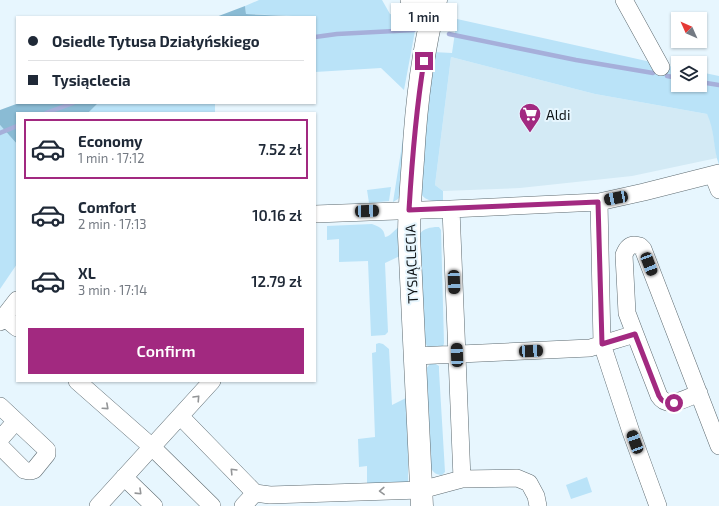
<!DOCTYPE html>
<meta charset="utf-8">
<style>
:root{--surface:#fff;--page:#f2f2f3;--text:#1f2937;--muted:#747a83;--line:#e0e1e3;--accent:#a22980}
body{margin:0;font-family:"Exo 2",sans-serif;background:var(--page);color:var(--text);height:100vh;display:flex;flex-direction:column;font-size:15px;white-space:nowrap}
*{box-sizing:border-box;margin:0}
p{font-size:13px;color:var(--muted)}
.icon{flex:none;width:22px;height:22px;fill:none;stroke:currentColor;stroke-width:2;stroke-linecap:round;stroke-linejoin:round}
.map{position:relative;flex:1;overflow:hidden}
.drawer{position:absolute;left:16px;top:112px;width:300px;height:270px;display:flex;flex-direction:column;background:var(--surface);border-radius:0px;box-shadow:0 1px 3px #0004}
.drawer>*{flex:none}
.guide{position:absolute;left:16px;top:16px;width:300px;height:88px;border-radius:0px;box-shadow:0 1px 3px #0004;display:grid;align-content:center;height:88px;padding:0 12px;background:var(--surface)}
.needle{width:26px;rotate:315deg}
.buttons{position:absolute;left:671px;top:12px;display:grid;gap:8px}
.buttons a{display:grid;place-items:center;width:36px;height:36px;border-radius:0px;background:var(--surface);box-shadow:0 1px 3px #0004;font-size:20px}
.end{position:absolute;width:18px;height:18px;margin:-9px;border:5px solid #a22980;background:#fff;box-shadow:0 0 0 2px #fff}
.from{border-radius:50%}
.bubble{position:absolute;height:28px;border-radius:0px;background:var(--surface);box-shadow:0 1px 3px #0004;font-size:13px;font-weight:600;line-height:28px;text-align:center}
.car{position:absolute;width:12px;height:24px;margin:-12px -6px;border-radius:5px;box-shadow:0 0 3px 1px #0007;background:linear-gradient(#222 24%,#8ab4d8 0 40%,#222 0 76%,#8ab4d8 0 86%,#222 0)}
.guide b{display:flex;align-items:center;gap:14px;height:38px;font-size:15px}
.guide b+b{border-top:1px solid var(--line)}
.guide i{width:10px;height:10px;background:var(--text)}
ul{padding:7px 0 0;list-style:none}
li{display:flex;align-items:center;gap:12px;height:60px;margin:0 8px 6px;padding:0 4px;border:2px solid transparent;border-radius:0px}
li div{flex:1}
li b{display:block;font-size:15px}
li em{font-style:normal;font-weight:600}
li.on{border-color:var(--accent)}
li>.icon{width:36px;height:36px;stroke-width:1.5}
.primary-button{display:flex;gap:8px;margin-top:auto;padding:8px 12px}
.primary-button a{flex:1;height:46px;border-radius:0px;background:var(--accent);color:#fff;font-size:16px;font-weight:600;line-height:46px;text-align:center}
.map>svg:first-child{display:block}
.built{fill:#d3eaf5}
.green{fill:#bae3f8}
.forest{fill:#8abbd4}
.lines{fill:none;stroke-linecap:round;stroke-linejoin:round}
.stream{stroke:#a6afda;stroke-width:4.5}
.minor-casing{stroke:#5e6b71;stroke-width:18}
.tertiary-casing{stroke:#5e6b71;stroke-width:23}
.minor{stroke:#fff;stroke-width:17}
.tertiary{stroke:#fff;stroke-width:22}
.oneway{stroke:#939597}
.route{stroke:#a22980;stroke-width:5}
.labels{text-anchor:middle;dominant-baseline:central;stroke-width:4;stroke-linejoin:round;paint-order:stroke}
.poi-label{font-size:14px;fill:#0f1417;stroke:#e7f6fe;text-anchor:start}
.street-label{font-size:14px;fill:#0f1417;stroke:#e7f6fe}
</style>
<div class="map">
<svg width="719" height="506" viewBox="0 0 719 506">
<rect width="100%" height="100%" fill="#e7f6fe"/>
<path class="built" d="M451,57L595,94L707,114L711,121L717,158L632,176L520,188L443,191L435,185Z"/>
<path class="green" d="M259,0H382L390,14L417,20L404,90L381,68L315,72V17L246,14L245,6Z
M457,19L678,68V85H700V72L719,76V165C713,149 715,130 707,114L595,94L451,57L435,185L443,191V201C432,202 426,201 419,192L433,52L452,53Z
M98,103H215V113H88Z
M408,107L401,195L398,199L393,202Z
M0,125L17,144V264L0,289Z
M391,187L389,201L369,203L367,190Z
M372,224C379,227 384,228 385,237C391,236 394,230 399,227L402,255L385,263L388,332L385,335L371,336L368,261L339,262V239L327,240V226Z
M435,227H439L441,230L444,343L443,347L432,349L427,346L423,339L418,236C423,229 427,228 435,227Z
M379,343L383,344L389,349L392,405L408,397V483L367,486V466L359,467L358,439L375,437L372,353L376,352V344Z
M434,363L439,366V371L445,472L442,475C435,475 432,471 429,465L425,370L430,364Z
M587,477L592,492L571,499L566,485Z"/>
<path class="forest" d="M245,6L246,14L308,17H216Z
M19,103H98L88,113H17V144L0,125V110Z"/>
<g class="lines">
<path class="stream" d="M449,34L576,60L653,73
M315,37L337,34L414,30
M667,76L678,78
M700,82L719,85
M46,113L73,103
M0,133L17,126"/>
<g class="minor-casing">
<path id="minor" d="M409,0L434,11
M624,0L661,67
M713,175L719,190
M599,202L602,344L631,432L658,506
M315,214L451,209L599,202L644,192L719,173
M4,317L17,328
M0,322L17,300
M635,334L659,396C668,410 686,398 699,393
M415,356L590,348L612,341L635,334L627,313L624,255C627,247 631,243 640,246L643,249L719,446
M77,381L152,447L212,506
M0,406L47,450V454L34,470C30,472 28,471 24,470L0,446
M180,416L255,493L270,495L421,490L462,479L451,209
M0,439L16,421
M124,477L154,506
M462,479L517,478L529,483L536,496L538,506
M98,506L212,381
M243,506L255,493"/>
</g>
<g class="tertiary-casing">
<path id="tertiary" d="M422,506L409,236C409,211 411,186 413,160C416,106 422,52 436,0"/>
</g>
<use href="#minor" class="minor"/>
<use href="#tertiary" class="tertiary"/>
</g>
<defs><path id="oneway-chevron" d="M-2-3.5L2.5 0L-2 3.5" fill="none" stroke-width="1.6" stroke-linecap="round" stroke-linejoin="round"/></defs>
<g class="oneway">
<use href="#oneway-chevron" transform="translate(197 398) rotate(-47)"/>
<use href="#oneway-chevron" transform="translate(106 407) rotate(42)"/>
<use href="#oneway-chevron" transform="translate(233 471) rotate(-134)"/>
<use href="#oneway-chevron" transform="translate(382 491) rotate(178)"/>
<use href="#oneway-chevron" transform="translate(139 492) rotate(44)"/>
</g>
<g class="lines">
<path class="route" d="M424,61C416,110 412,160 409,210L598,202L602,344L635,334L659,396C662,402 667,404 674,403"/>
</g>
<defs>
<g id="supermarket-pin" transform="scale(1.15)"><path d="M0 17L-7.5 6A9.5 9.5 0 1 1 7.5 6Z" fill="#a22980" stroke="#e7f6fe"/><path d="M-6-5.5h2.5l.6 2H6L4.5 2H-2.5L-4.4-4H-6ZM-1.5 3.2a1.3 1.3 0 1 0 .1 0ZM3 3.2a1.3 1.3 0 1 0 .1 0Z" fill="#fff"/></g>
</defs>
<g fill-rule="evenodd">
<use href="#supermarket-pin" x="530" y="114"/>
</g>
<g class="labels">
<g class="poi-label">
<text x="546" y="114">Aldi</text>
</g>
<g class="street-label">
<text transform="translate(411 264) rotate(-92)">TYSIĄCLECIA</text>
</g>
</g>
</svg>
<div class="buttons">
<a><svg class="needle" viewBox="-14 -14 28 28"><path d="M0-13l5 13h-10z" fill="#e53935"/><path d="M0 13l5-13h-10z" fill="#747a83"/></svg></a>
<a><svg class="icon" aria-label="layers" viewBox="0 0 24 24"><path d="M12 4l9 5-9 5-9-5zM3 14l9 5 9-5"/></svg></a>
</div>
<i class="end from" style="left:674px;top:403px"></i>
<i class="end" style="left:424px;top:61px"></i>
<div class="bubble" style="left:391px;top:3px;width:66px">1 min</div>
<i class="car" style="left:616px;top:198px;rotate:259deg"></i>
<i class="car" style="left:367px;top:211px;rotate:88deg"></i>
<i class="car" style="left:649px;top:264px;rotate:159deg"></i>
<i class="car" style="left:454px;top:282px;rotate:178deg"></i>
<i class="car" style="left:531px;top:351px;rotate:87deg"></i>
<i class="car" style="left:457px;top:355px;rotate:358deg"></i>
<i class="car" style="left:635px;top:442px;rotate:340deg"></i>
<div class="guide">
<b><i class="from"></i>Osiedle Tytusa Działyńskiego</b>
<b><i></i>Tysiąclecia</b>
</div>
<section class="drawer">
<ul>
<li class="on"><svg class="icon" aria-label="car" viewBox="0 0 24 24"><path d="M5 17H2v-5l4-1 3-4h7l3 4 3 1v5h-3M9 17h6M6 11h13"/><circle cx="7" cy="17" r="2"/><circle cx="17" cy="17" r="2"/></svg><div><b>Economy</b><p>1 min · 17:12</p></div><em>7.52 zł</em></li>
<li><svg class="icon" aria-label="car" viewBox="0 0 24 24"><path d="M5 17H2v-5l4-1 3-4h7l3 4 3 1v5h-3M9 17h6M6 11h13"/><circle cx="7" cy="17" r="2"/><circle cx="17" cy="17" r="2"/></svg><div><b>Comfort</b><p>2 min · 17:13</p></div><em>10.16 zł</em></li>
<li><svg class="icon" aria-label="car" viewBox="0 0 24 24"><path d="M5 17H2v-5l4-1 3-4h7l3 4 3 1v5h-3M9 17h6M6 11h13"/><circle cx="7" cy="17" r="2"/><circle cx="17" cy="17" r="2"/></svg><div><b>XL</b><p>3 min · 17:14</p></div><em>12.79 zł</em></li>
</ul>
<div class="primary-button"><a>Confirm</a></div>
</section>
</div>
